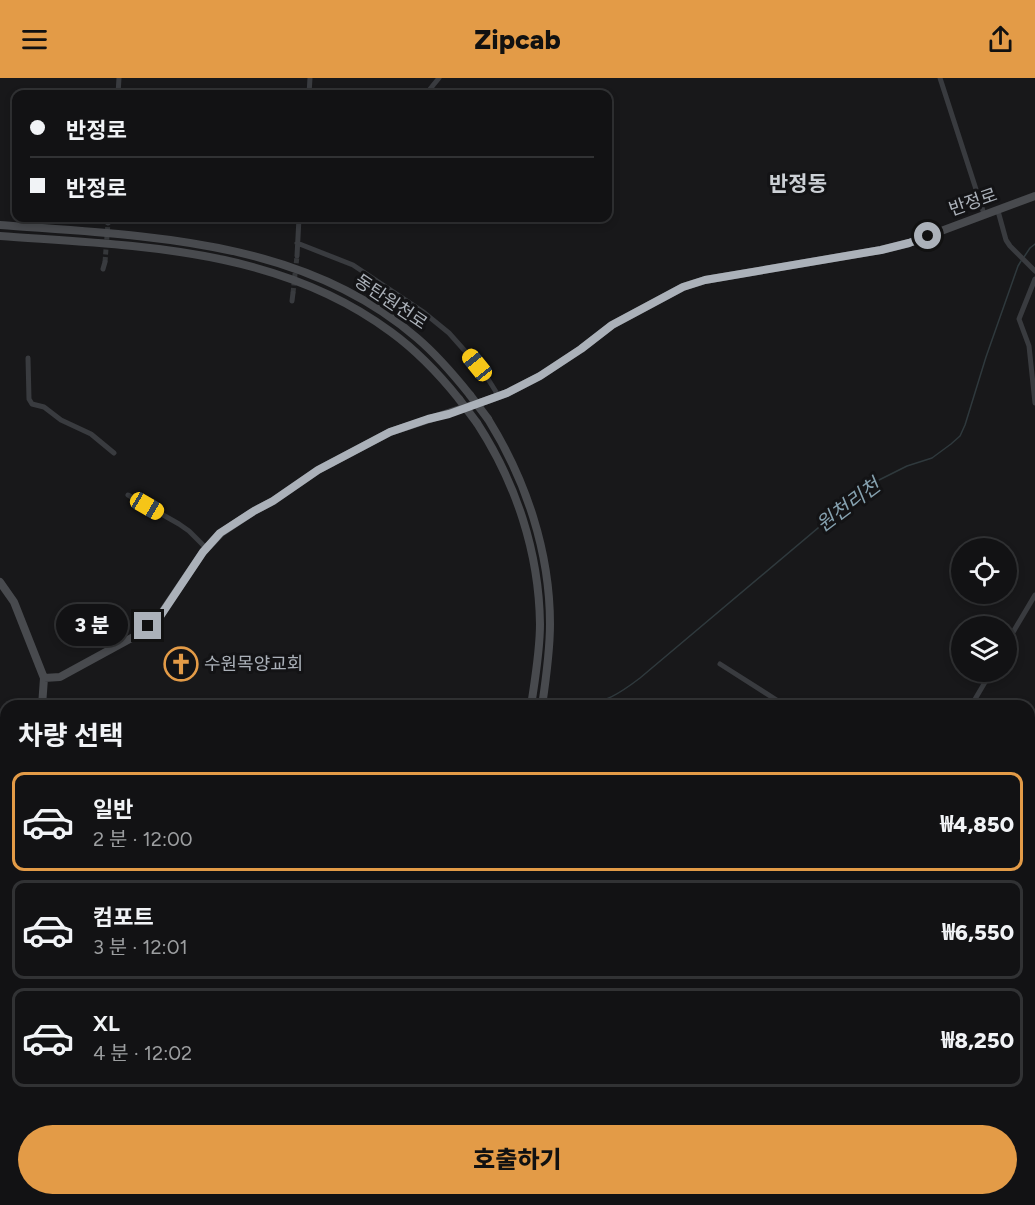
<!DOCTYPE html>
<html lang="ko">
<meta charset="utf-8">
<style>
:root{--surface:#121214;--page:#1f2022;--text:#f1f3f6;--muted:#9c9ea0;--line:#313234;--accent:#e39b47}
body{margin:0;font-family:Figtree,"Noto Sans KR",sans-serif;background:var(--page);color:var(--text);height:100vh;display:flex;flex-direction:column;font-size:22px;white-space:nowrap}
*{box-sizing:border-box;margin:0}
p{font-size:20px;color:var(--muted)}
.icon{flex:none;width:33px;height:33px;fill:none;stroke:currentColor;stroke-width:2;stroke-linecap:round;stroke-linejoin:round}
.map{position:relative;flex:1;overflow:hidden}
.sheet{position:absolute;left:0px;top:622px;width:1035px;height:506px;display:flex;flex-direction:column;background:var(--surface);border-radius:18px 18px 0 0;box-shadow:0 3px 9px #0003,0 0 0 2px var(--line)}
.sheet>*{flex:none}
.hud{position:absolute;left:12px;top:12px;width:600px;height:132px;border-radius:12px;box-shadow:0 3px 9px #0003,0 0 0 2px var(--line);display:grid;align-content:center;height:132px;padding:0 18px;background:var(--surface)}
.fabs{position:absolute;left:951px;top:460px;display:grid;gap:12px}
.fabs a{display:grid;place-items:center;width:66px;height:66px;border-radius:50%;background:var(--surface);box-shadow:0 3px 9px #0003,0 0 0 2px var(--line);font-size:30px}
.end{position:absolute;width:27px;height:27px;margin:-14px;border:8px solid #abb1b9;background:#111;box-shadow:0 0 0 3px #111}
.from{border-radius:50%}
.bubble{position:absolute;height:42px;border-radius:21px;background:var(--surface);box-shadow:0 3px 9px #0003,0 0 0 2px var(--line);font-size:20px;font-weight:800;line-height:42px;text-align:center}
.car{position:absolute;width:18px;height:36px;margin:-18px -9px;border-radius:8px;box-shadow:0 0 4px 2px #0007;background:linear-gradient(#f5c518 24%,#345 0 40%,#f5c518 0 76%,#345 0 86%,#f5c518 0)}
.hud b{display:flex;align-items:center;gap:21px;height:57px;font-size:22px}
.hud b+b{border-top:2px solid var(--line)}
.hud i{width:15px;height:15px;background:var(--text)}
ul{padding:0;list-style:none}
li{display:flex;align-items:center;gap:18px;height:99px;margin:0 12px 9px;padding:0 6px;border:3px solid var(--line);border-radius:12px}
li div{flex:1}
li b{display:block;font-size:22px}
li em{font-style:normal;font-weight:800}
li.active{border-color:var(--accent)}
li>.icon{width:54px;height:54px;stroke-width:1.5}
h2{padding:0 18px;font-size:27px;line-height:72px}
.action{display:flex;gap:12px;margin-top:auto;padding:12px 18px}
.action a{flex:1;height:69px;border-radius:36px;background:var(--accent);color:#111;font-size:24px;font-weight:800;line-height:69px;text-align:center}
header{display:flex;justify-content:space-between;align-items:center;height:78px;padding:0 18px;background:var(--accent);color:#111;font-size:27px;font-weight:800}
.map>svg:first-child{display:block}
.green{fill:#202821}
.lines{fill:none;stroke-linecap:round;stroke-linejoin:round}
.stream{stroke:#2f393d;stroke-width:1.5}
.street-tunnel{stroke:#35373a;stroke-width:5;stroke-dasharray:5 2.5;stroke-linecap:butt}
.street{stroke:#393b3f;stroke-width:5}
.secondary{stroke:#484a4e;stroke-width:8}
.secondary-bridge{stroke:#484a4e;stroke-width:8}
.route{stroke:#abb1b9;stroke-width:8}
.labels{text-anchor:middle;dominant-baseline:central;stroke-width:6;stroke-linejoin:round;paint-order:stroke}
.street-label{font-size:18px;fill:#abb1b9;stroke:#131315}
.poi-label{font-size:18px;fill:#abb1b9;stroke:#131315;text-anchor:start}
.water-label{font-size:20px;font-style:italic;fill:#86a2b0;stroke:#131315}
.quarter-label{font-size:21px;font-weight:bold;fill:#ccd0d5;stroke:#131315}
</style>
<header><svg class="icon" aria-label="menu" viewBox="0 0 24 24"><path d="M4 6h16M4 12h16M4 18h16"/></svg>Zipcab<svg class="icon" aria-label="share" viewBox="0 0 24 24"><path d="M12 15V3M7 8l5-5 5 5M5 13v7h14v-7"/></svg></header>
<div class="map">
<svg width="1035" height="1127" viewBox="0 0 1035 1127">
<rect width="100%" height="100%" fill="#18181a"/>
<path class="green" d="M1035,978V1039L1029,1051V993Z
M588,1122H683L681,1127H598Z
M949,1122H994L991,1127H947Z"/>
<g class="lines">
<path class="stream" d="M1024,179L1030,170L1035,166
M578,628C605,625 619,616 640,600L869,407L907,388L932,380L951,366L960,358L965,347L986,279L1018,188L1021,183
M299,1127L302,1122"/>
<path class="street-tunnel" d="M105,184L108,145
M293,215L297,178"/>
<path class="street" d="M940,0L984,136
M118,16L119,0
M309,16L310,0
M426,16L439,0
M998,133L1006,162L1010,168L1035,193
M108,145L109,140
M297,165L353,187L422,233L449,255L465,273L488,301L498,317
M297,178L299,140
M103,191L105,184
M1035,201L1019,241L1029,268L1035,325
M292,223L293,215
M28,280L29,321L32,326L44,329L61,342L91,356L114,375
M128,417L179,446L189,453L206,470
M1006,566L1035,517
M720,586L786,628
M971,628L991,594
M1029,685L1035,688
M1029,730L1035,718
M1029,798L1035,801
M1029,837L1035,840
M1029,877L1035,880
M1029,916L1035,919
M1029,947L1035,950
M1029,979L1035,965
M0,1091H6
M801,1122L813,1127
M887,1122L898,1127
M117,1127L119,1122
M687,1127L690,1122
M722,1127L725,1122
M942,1127L943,1122"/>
<path class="secondary" d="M0,147C144,158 302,160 417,260C437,277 454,297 470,317
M0,158C135,168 277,169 391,254C417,273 439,296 459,321
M488,341C526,402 550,474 550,546C550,574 546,601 542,628
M477,345C516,405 539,474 540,546C540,573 535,601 531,628
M0,504L14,524L44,600L42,628
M44,600L60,599L137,557L159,539L203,474L221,455L254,433L273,423L318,392L390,354L485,323L507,315L540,298L581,271L612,247L683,209L705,202L881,172L909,165L1035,118
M0,883L6,884
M0,950L6,922
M1029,1094L1035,1079
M441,1122L463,1127
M249,1127L251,1122
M383,1127L385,1122
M397,1127L399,1122
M412,1127L421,1123L442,1122
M1007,1127L1011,1122"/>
<path class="secondary-bridge" d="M470,317L488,341
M459,321L477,345"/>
</g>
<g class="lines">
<path class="route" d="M148,548L159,540L203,474L220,455L254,433L273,423L318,392L390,354L428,341L449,336L507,315L540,298L581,271L612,247L683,209L705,202L881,172L909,165L928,158"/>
</g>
<defs>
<g id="church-ring" transform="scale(1.725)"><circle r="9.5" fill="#131315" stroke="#e39b47" stroke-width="1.5"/><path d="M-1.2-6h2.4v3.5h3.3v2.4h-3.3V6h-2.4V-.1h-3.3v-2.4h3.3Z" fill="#e39b47"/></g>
</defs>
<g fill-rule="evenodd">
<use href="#church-ring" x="181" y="586"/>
</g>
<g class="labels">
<g class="street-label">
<text transform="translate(973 124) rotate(-19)">반정로</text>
<text transform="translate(391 224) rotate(34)">동탄원천로</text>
</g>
<g class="poi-label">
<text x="204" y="586">수원목양교회</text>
</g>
<g class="water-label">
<text transform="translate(848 427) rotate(-37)">원천리천</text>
</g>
<g class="quarter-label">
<text x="798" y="105">반정동</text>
</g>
</g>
</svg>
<div class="fabs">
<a><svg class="icon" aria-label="locate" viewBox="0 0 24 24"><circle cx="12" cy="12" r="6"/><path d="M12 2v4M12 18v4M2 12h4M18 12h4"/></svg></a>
<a><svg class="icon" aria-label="layers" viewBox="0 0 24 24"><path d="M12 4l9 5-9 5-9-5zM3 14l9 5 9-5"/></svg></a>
</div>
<i class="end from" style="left:928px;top:158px"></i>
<i class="end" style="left:148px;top:548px"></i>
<div class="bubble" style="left:56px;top:526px;width:72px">3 분</div>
<i class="car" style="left:477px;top:287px;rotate:321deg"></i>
<i class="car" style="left:147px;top:428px;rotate:120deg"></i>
<div class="hud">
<b><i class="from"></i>반정로</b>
<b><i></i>반정로</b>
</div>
<section class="sheet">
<h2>차량 선택</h2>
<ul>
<li class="active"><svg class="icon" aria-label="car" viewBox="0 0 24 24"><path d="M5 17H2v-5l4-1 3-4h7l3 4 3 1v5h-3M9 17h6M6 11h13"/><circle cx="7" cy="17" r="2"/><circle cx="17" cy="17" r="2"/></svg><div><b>일반</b><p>2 분 · 12:00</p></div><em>₩4,850</em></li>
<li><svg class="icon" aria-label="car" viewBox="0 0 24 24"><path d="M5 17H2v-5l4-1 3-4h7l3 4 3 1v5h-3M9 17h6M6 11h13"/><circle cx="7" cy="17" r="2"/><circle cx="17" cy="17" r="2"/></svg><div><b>컴포트</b><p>3 분 · 12:01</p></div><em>₩6,550</em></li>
<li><svg class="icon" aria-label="car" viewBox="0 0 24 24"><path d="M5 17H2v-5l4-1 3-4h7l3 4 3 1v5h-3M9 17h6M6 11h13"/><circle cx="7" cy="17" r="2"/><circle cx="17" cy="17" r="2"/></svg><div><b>XL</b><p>4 분 · 12:02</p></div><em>₩8,250</em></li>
</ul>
<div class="action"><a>호출하기</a></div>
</section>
</div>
